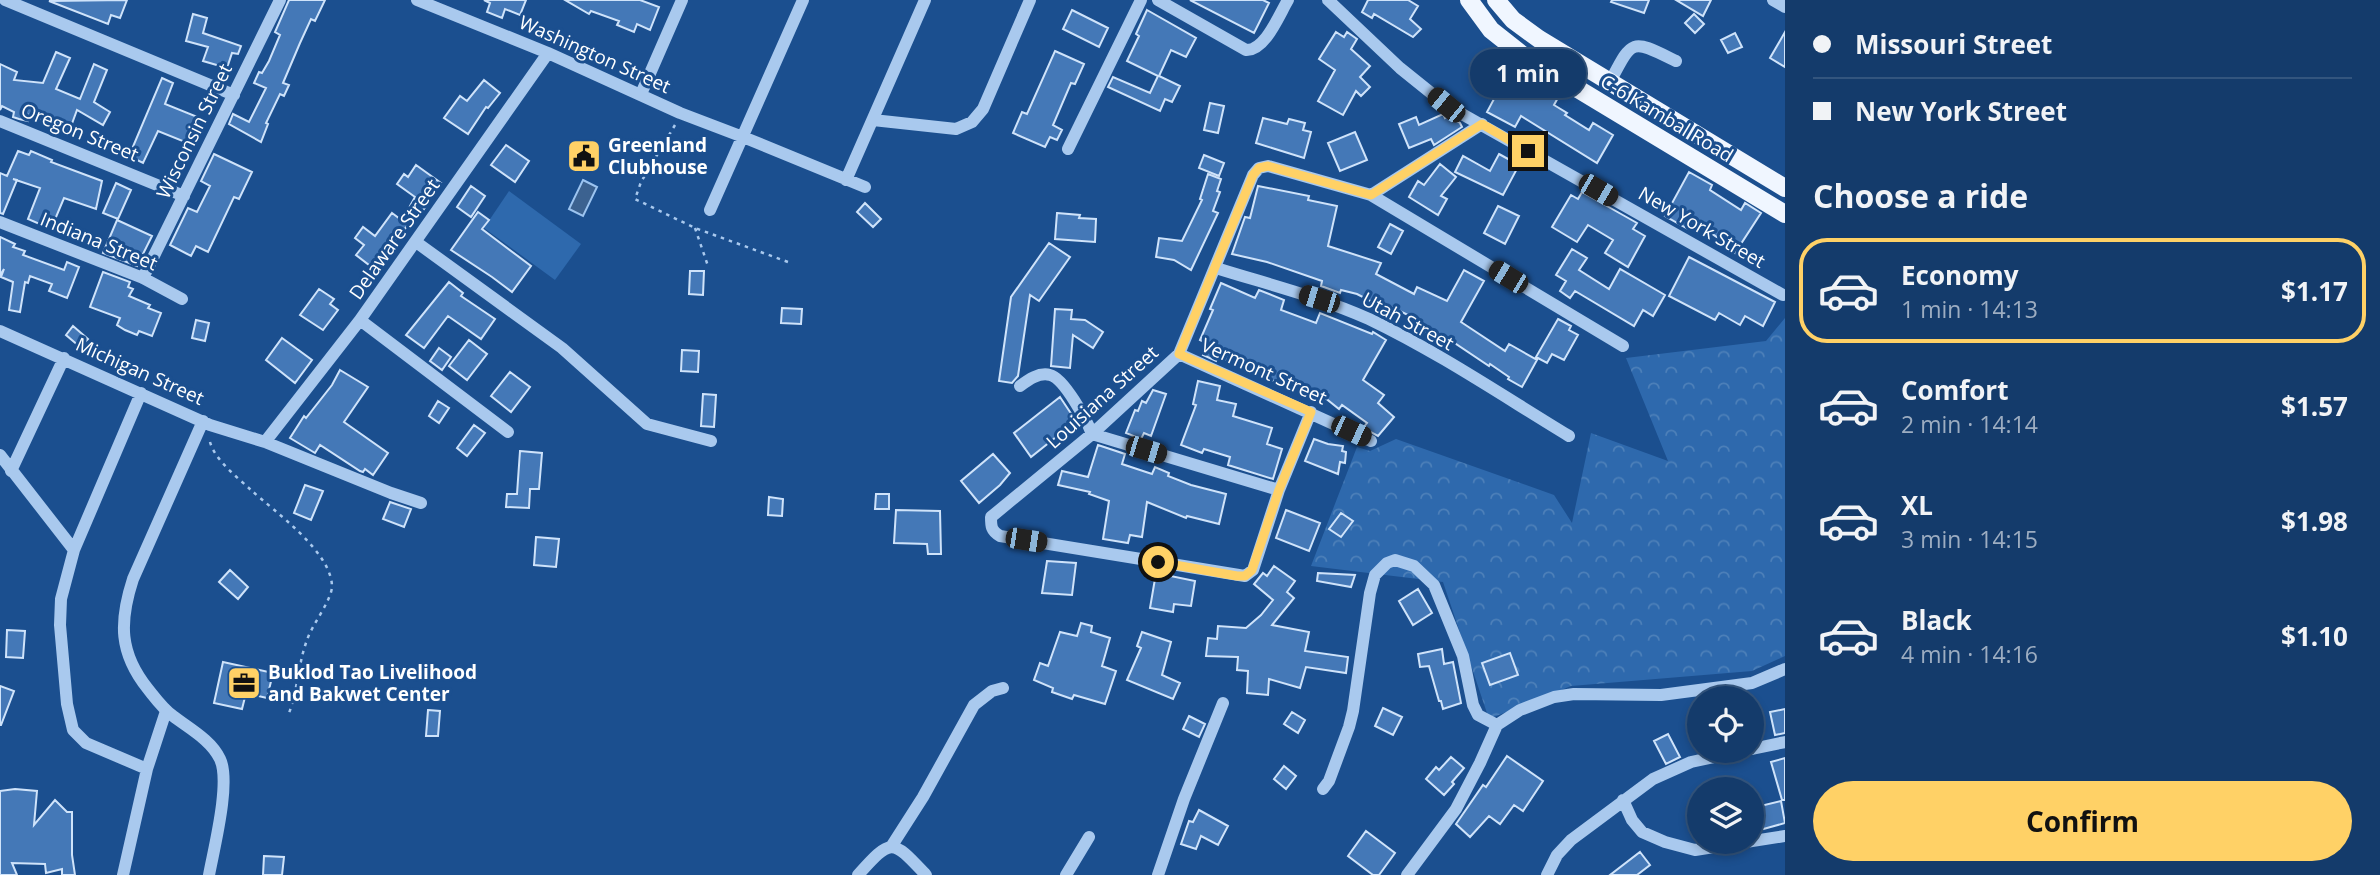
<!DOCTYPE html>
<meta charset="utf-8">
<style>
:root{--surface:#143b6b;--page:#214673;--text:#f1f3f6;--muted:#9dadc1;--line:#33557e;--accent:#ffd166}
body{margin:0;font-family:"Open Sans",sans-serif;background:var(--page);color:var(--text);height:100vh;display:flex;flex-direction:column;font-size:26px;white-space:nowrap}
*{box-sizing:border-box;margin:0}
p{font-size:23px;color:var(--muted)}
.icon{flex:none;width:38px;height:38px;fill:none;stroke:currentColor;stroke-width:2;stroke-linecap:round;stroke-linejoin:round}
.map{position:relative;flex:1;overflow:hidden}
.panel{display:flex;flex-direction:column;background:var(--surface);width:595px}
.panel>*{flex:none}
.hud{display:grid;align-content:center;height:154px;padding:0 28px;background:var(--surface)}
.fabs{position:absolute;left:1687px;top:686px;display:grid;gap:14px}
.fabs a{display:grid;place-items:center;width:77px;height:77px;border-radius:50%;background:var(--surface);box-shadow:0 4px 10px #0003,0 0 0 2px var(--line);font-size:35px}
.end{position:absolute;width:32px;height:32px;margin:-16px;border:9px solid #ffd166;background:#111;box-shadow:0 0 0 4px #111}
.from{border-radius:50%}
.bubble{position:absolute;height:49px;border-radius:24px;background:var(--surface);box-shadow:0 4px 10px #0003,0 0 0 2px var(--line);font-size:23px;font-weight:700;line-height:49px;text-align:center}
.car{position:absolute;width:21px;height:42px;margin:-21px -10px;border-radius:9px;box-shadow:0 0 5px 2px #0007;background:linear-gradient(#222 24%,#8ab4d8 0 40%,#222 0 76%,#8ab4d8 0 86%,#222 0)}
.hud b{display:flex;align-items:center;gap:24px;height:66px;font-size:26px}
.hud b+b{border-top:2px solid var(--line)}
.hud i{width:18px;height:18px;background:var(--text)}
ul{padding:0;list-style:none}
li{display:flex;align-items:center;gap:21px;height:105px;margin:0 14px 10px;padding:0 14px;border:4px solid transparent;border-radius:28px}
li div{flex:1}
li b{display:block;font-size:26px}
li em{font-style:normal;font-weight:700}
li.current{border-color:var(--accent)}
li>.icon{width:63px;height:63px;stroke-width:1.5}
h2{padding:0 28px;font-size:32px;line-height:84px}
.button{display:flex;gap:14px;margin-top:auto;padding:14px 28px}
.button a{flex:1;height:80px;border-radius:42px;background:var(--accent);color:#111;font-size:28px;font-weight:700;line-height:80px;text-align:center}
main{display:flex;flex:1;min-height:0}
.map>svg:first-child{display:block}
.forest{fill:url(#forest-crowns)}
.pitch{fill:#2e69ad}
.water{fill:#3c6290;stroke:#9cc4f0;stroke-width:2}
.building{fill:#4478b7;stroke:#cfe3fa;stroke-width:2}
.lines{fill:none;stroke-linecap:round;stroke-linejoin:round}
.path{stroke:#a9c9ee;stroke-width:2.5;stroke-dasharray:3.5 5;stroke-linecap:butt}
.minor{stroke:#a9c9ee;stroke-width:12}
.major{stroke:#f0f6ff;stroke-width:18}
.route{stroke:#ffd166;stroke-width:9}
.labels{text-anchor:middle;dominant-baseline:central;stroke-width:6;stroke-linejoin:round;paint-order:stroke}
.street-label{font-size:19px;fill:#fff;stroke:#1b4f8f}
.poi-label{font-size:19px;font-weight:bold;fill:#fff;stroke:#1b4f8f;text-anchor:start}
</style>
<main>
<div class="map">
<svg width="1785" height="875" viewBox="0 0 1785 875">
<defs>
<pattern id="forest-crowns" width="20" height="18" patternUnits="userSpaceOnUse" patternTransform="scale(1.75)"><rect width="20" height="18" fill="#2e69ad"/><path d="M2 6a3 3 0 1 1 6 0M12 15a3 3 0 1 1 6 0" fill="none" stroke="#4d80b9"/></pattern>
</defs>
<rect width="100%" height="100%" fill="#1b4f8f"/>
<path class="forest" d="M1785,318V656L1752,671L1571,686L1489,719L1443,582L1311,566L1357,447L1370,451L1396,439L1554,495L1572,523L1591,433L1668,461L1626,358L1766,341Z"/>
<path class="pitch" d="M509,191L581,244L555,280L484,228Z"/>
<path class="water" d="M583,180L597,187L583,216L569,209Z"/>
<path class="building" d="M127,0L120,18L111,15L108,24L49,1Z
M289,0H325L315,21L311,19L300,43L283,83L289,85L284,96L280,94L266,123L268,124L261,142L229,124L233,114L249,122L266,88L254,83L259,72L262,73L269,61L280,35L275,32Z
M484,0H526L520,15L505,9L502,18L487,12L490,3Z
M565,0H640L659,7L650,30L637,24L634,32L617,25L619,21L591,11L589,14Z
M1190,0H1263L1269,3L1254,33Z
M1368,0H1408L1418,6L1410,19L1421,29L1413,37L1374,14L1372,18L1362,12Z
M1612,0H1649L1644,13L1611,2Z
M1676,0H1711L1703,16Z
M1072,10L1108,28L1099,47L1063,29Z
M1147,10L1196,38L1186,57L1171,50L1159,76L1180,86L1172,102L1165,99L1160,111L1108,87L1113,77L1150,93L1158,76L1127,61L1139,36L1136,34Z
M193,14L207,18L203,33L241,46L238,54L232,53L227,68L203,61L208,47L186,41Z
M1694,14L1704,24L1695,33L1685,23Z
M1336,32L1344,37L1347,32L1357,39L1351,49L1370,66L1360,77L1370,87L1361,96L1356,91L1343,115L1318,101L1335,70L1319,59Z
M1785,32V67L1770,58Z
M1735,33L1742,47L1728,53L1721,40Z
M1055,51L1084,64L1075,84L1071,83L1053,125L1062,130L1057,140L1050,137L1045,147L1013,133L1022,112L1027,114Z
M56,52L70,58L56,89L80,99L94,64L107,70L94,102L110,112L103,125L77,110L70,129H65L29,115L28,121L19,119L13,117L14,112L2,106L0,110V64L17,72L14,80L43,83Z
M1510,69L1559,96L1554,105L1567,113L1565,115L1589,130L1593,123L1613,135L1597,163L1521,116L1515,127L1487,112Z
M162,78L173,83L165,104L200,118L195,131L200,133L195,146L158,131L143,163L129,156Z
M484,80L500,93L488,108L486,107L468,134L444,118L460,96L467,101Z
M1210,103L1224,106L1218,133L1204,130Z
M1443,114L1445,118L1448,116L1460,123L1462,127L1434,145L1431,139L1409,148L1399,124L1416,117L1419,125Z
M1263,118L1287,124L1289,119L1305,123L1303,130L1311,132L1304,158L1256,143Z
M1355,132L1367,160L1340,171L1328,143Z
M506,145L529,161L515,182L491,165Z
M18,151L29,155L31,151L52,160L51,162L102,181L96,209L64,198L51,229L28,219L40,188L13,179L17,180L3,214L0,213V173L7,176Z
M214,154L252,172L239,199L234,197L208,252L196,246L191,256L170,245L188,208L197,212L210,186L201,181Z
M1499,154L1519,165L1503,195L1455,172L1463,156L1490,171Z
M1204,155L1224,163L1219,176L1199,168Z
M1440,164L1456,177L1441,196L1447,199L1438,215L1409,197L1418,181L1424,185Z
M416,165L441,183L422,212L410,206L415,197L397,184L404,174L408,177Z
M1689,172L1712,185L1710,190L1741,210L1745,203L1761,213L1735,253L1719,242L1721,240L1693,221L1688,229L1665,216Z
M1208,174L1221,179L1217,191L1220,192L1213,211L1218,213L1191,270L1174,260L1156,257L1159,238L1182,241L1202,200L1200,199Z
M116,183L131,190L118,219L103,213Z
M471,186L485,196L471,217L457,207Z
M1258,186L1309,196L1308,200L1337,206L1328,246L1381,263L1376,274L1414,294L1417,287L1447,301L1464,270L1484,281L1461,322L1505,351L1509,344L1537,360L1522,387L1508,379L1509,377L1490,364L1489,366L1447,338L1443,345L1433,339L1434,337L1415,327L1418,320L1378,300L1376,304L1357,294L1341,290L1340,293L1321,286L1322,281L1267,262L1232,254L1245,217L1250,218Z
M1582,192L1637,223L1633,229L1645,236L1628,267L1605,253L1613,240L1588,225L1577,242L1552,227L1571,195L1578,199Z
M865,203L881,219L873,227L857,212Z
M1498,206L1519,216L1505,244L1484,233Z
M478,212L489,220L482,229L531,266L512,292L492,277L451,250Z
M392,213L408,225L373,268L356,255L364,245L355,238L363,227L375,236Z
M1057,213L1080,215L1079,218L1096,219L1095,242L1055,239Z
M117,220L152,236L137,266L103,253Z
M1390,224L1403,231L1391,254L1378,247Z
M0,237L15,244L13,247L25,251L23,255L64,270L67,262L79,267L67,298L49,291L52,284L30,276L28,283L25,282L20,312L9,310L13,282L1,277L4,269L0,275Z
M1049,243L1070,257L1039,301L1030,295L1018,376L1012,383L999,381L1011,297Z
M1572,249L1587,258L1579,270L1609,289L1620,269L1665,295L1653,316L1643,310L1634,326L1575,291L1570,298L1560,291L1566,281L1556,275Z
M1689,257L1775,302L1763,326L1745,316L1740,325L1719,313L1715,320L1669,296Z
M690,271H704L703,295L689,294Z
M103,272L130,282L128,287L133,289L129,296L150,305L148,308L161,313L152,336L139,331L137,335L125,330L117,325L120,318L90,307Z
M449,282L463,293L461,296L495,319L481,339L448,316L424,348L406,335Z
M1221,283L1255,298L1259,290L1284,300L1281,310L1316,323L1320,313L1372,334L1373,332L1386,340L1363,380L1384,395L1378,403L1394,417L1378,436L1363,428L1367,423L1342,405L1339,409L1314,389L1311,393L1296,382L1291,390L1280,382L1279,384L1266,377L1218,356L1216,361L1203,355L1208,344L1200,340L1213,310L1210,309Z
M319,289L334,299L330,304L338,310L323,330L300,315Z
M782,308L802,309L801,324L781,323Z
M1055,309L1072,310L1071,319L1085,320L1103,332L1093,348L1073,335L1070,368L1051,366Z
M1558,319L1571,326L1569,330L1578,335L1564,360L1552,354L1547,363L1536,357Z
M196,320L209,323L205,341L192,338Z
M73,326L88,339L80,347L66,335Z
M282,338L312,360L295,383L266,360Z
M469,340L487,354L467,380L449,366Z
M439,348L451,357L442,370L430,361Z
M682,350L699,351L698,372L681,371Z
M340,370L368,387L344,422L388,453L373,475L365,469L363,472L360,471L320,445L315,453L290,438L304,416L306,418L332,385Z
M510,372L530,387L511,412L491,396Z
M1198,381L1220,386L1217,400L1236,404L1233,416L1272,428L1267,444L1282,449L1273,479L1228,465L1230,457L1204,449L1202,453L1181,445L1196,405L1193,404Z
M1153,390L1166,394L1151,436L1144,433L1141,439L1126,433L1135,410L1138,411L1142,401L1146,403Z
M703,394L716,395L714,427L701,426Z
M1060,397L1076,421L1031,457L1014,433Z
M438,401L449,408L439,423L429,416Z
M474,425L485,433L467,456L457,448Z
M1314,439L1328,444L1343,446L1342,451L1346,452L1345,463L1340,462L1338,474L1305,461Z
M1098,445L1125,454L1122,464L1152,474L1155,467L1169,473L1168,476L1191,485L1226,494L1219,524L1187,516L1186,518L1147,502L1142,537L1130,535L1128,543L1103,539L1109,501L1089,494L1090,492L1058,485L1062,471L1088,477Z
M520,451L542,453L539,489H530L529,508L506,507L507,494H517Z
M993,454L1010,473L1000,485L979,503L961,481Z
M305,485L323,491L311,520L294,513Z
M876,494H889V509H875Z
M769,497L783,499L782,516L768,515Z
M390,502L411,509L404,527L383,519Z
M896,510L940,511L941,554H928L927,544L894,543Z
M1286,510L1320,523L1309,551L1276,538Z
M1341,513L1353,521L1341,537L1329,529Z
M536,537L559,539L556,567L534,565Z
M1047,561L1076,563L1072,595L1042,593Z
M1274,566L1295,581L1287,592L1294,598L1272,625L1309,632L1305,651L1348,657L1346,673L1306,667L1300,688L1269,679L1268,695L1247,693L1248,671L1237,670L1238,657L1206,656L1208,638L1217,639L1218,626L1246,628L1261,615L1273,600L1254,584L1263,573L1267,576Z
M230,570L248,587L238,599L219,582Z
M1156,573L1195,581L1191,606L1174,604L1173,612L1150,608Z
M1318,573L1355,575L1351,587L1317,581Z
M1418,589L1432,613L1413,625L1399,601Z
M1081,623L1092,626L1091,632L1110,638L1102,666L1116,671L1105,704L1074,695L1072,699L1052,692L1053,688L1034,680L1040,663L1048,666L1060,632L1077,636Z
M7,630L25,631L23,658L6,657Z
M1142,632L1171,642L1162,675L1180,683L1173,699L1127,680L1141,648L1137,646Z
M1442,649L1444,664L1453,662L1461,703L1443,709L1441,701H1439L1429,666L1420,667L1418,654Z
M1510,653L1518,675L1490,685L1482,663Z
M223,662L273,673L267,698L246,693L242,709L214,703Z
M0,686L14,691L1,725H0Z
M1383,708L1402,717L1393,735L1375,726Z
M1785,709V733L1775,735L1770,712Z
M428,710L440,711L438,736H426Z
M1292,712L1305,720L1298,733L1284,724Z
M1189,716L1205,724L1199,737L1183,729Z
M1668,734L1680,757L1666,764L1654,741Z
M1507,756L1543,781L1523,811L1514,805L1500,824L1489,816L1470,837L1456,824L1483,785L1486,787Z
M1451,757L1464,768L1452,782L1454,784L1444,795L1426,779L1436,767L1439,770Z
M1785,758V800H1782L1771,762Z
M1284,766L1296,776L1286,789L1274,779Z
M15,789L37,791L34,825L55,800L67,812H72V855L75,875H62V869L46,873L45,864L12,863L17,875H0V791Z
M1781,801L1785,823L1760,830V828L1752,829V808Z
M1199,810L1228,826L1218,845L1201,836L1196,849L1181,844L1189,821L1193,822Z
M1366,831L1395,853L1379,875H1373L1348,856Z
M1640,852L1650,865L1637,875H1610Z
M264,856L284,857L282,875H263Z"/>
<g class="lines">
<path class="path" d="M675,125L641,182L635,199L695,228L788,262
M695,228L708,266
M210,442C215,460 237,477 251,490C275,512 332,552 332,587C331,601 312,625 307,640C298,664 298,689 289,713"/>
<path class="minor" d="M5,0L234,95
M417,0L548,53L680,113L743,137L865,187
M1158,0L1246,50C1265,51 1279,15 1288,0
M1328,0L1400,68L1446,105L1783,295
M1773,0L1785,7
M1610,82C1633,38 1631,39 1676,61
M641,94L682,0
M873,120L956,129L972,122L983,109L1030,0
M0,121L184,196
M1068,149L1141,0
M846,180L925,0
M1371,195L1482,124
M710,210L803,0
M0,222L143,278L182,299
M416,242L562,348L647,424L711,441
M1216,268C1267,284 1320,297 1369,319C1438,352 1503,396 1569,436
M143,278L280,0
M360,320L508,432
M0,331L210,425L265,442L391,493L421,503
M1179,354L1371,441
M1020,386C1028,380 1039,372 1050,375C1064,378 1087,421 1092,434L1279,490
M141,393L74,550L61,599L60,625L67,704L73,730L86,743L147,769
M1311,412L1279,490L1253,570L1245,576L1000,536C991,531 991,526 991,517L1092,434L1179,354L1253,175L1259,168L1268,166L1371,195L1623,346
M203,421L133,579C119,622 119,653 148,689C156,699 163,709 173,716C190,729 211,740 220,759C231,782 214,848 209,875
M265,442L360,320L548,53
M0,455L74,550
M11,471L64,358
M1497,725L1520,710L1554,697L1574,694L1661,695L1752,683L1785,669
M1752,749L1785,742
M1323,789L1329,781L1349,727L1353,711L1370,593L1375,575L1387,563L1395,560L1414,566L1434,585L1463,656L1473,705L1478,715L1497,725
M1623,800L1632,820L1642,832L1665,842L1695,850L1785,836
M891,847L923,797L974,705L992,691L1003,688
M123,875L147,769L166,711
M858,875C892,837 892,839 926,875
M1066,875L1089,837
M1158,875L1184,799L1223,703
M1407,875L1456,809L1480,763L1497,725
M1547,875L1557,855L1571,840L1653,779L1691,762L1742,751"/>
<path class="major" d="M1469,0L1491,30L1525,57L1785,214
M1496,0L1513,20L1539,39L1785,188"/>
</g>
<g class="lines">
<path class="route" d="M1158,562L1237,576H1245L1252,570L1279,490L1311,412L1179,354L1253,175L1259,168L1268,166L1371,195L1482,124L1528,151"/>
</g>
<defs>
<g id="civic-square" transform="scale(1.75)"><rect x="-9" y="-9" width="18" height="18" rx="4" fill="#ffd166" stroke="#1b4f8f"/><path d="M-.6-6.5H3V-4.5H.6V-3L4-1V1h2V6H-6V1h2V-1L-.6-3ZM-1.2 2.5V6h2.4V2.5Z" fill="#111"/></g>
<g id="office-square" transform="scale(1.75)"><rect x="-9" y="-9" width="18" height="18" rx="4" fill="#ffd166" stroke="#1b4f8f"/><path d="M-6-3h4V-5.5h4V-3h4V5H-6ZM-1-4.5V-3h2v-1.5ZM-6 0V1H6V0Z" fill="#111"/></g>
</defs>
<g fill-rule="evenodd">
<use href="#civic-square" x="584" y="156"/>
<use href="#office-square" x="244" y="683"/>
</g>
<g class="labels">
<g class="street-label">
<text transform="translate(595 54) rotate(24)">Washington Street</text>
<text transform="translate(1667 118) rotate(31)">C-6 Kambal Road</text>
<text transform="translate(194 131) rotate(-64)">Wisconsin Street</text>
<text transform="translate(80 132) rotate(22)">Oregon Street</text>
<text transform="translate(1702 227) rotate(30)">New York Street</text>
<text transform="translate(394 239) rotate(-55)">Delaware Street</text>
<text transform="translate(99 241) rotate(22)">Indiana Street</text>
<text transform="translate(1408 321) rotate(28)">Utah Street</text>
<text transform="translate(140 371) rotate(24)">Michigan Street</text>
<text transform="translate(1264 371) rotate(24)">Vermont Street</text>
<text transform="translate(1102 397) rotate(-42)">Louisiana Street</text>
</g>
<g class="poi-label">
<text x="608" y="145">Greenland<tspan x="608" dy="22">Clubhouse</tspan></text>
<text x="268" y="672">Buklod Tao Livelihood<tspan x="268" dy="22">and Bakwet Center</tspan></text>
</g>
</g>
</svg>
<div class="fabs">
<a><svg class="icon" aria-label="locate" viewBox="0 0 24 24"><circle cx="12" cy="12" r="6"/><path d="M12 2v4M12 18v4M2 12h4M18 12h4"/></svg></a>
<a><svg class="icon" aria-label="layers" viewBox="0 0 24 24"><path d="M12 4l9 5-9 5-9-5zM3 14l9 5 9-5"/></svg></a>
</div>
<i class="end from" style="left:1158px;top:562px"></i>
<i class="end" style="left:1528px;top:151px"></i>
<div class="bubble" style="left:1470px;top:49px;width:116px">1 min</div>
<i class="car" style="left:1446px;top:105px;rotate:309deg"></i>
<i class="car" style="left:1598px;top:190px;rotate:120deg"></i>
<i class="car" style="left:1508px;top:277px;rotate:301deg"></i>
<i class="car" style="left:1319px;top:299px;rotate:287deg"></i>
<i class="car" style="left:1351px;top:431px;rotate:115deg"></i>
<i class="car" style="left:1146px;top:450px;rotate:107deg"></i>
<i class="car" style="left:1026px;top:540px;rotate:99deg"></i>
</div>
<section class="panel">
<div class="hud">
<b><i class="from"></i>Missouri Street</b>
<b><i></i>New York Street</b>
</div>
<h2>Choose a ride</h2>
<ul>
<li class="current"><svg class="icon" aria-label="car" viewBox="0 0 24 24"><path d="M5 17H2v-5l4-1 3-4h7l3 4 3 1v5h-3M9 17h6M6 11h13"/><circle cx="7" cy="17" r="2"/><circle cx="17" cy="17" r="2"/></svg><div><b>Economy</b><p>1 min · 14:13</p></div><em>$1.17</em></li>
<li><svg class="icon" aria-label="car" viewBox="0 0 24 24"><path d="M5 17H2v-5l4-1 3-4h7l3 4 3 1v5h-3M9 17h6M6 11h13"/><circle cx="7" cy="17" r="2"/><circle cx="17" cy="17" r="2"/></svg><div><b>Comfort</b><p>2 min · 14:14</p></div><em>$1.57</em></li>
<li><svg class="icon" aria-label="car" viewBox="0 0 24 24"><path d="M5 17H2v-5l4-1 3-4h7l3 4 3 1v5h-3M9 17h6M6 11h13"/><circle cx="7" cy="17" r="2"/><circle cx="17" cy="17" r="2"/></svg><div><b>XL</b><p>3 min · 14:15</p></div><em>$1.98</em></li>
<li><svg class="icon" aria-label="car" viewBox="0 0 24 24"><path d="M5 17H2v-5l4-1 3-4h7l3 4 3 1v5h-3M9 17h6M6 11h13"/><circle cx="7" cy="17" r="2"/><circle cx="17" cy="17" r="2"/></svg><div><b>Black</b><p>4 min · 14:16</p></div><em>$1.10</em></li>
</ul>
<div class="button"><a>Confirm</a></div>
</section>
</main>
